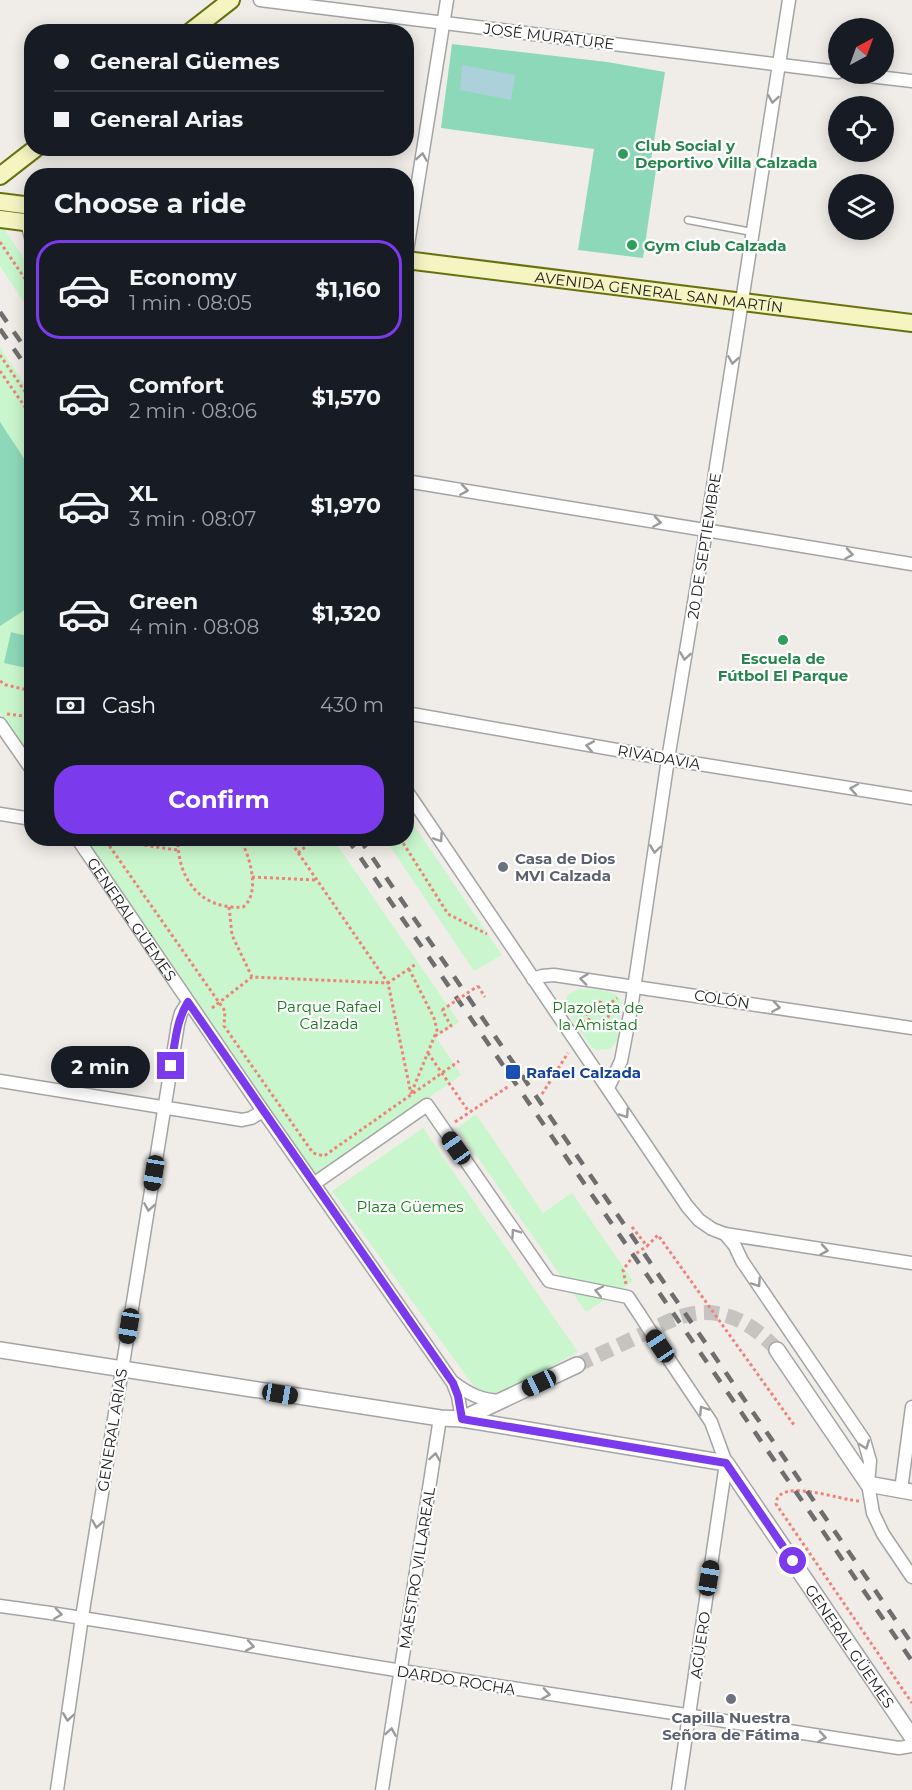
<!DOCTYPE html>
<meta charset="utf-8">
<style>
:root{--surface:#171b24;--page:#20242c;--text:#f1f3f6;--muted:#9ea1a6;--line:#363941;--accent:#7c3aed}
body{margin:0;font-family:Montserrat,sans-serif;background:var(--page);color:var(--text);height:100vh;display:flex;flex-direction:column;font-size:22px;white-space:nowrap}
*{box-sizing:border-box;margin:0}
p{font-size:20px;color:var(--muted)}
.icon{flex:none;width:33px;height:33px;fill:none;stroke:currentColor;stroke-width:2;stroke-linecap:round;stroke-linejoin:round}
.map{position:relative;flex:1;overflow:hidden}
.panel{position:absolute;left:24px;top:168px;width:390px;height:678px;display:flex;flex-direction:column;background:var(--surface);border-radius:24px;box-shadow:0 3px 15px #0003}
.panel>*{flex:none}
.guide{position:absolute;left:24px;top:24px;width:390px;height:132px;border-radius:24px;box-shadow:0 3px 15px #0003;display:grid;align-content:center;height:132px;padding:0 30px;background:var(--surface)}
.needle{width:39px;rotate:41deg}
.controls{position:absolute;left:828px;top:18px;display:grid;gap:12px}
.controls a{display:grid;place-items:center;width:66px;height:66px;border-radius:50%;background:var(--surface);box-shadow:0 3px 15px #0003;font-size:30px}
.end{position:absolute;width:27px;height:27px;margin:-14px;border:8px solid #7c3aed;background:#fff;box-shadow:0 0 0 3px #fff}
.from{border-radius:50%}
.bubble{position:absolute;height:42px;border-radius:21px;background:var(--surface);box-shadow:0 3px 15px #0003;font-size:20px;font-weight:700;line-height:42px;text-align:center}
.car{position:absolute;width:18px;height:36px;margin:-18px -9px;border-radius:8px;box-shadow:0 0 4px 2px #0007;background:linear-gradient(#222 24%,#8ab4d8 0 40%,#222 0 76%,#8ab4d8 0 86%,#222 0)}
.guide b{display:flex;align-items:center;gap:21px;height:57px;font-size:22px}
.guide b+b{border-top:2px solid var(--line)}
.guide i{width:15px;height:15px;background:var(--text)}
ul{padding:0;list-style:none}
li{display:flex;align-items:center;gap:18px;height:99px;margin:0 12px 9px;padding:0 18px;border:3px solid transparent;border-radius:24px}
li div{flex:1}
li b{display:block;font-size:22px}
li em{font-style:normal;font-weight:700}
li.active{border-color:var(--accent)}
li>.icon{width:54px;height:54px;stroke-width:1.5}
h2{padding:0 30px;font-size:27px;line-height:72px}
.pay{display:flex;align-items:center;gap:15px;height:66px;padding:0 30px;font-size:22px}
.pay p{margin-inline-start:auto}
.button{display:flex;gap:12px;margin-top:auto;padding:12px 30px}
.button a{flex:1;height:69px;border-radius:24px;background:var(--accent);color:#fff;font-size:24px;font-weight:700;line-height:69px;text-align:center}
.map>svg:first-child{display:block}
.park{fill:#c9f6cc}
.pitch{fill:#8dd8b9}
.water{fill:#acd1da}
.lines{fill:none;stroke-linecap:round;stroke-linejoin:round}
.tertiary-tunnel{stroke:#c6c4c0;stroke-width:15;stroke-dasharray:15 8;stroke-linecap:butt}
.service-casing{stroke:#a4a4a4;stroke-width:9}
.minor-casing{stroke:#a4a4a4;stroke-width:15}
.tertiary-casing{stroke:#a4a4a4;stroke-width:18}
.secondary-casing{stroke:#69710e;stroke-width:20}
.path{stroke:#ef837a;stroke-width:3;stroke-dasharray:3 3;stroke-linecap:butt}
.service{stroke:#fff;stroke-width:6}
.minor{stroke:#fff;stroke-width:12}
.tertiary{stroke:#fff;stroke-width:15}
.secondary{stroke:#f4f5c1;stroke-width:16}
.rail{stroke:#6e6e6e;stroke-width:4.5;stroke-dasharray:12 12;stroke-linecap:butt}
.minor-bridge-casing{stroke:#a4a4a4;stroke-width:15;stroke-linecap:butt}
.path-bridge{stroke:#ef837a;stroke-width:3;stroke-dasharray:3 3;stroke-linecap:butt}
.minor-bridge{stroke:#fff;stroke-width:12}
.oneway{stroke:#9b9b9b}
.route{stroke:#7c3aed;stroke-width:8}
.leisure-dot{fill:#2e9e5b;stroke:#fff;stroke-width:2}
.worship-dot{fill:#6b7280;stroke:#fff;stroke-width:2}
.transit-dot{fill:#1a4fb4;stroke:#fff;stroke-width:2}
.labels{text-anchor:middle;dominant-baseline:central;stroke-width:4.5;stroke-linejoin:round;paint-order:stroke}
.street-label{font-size:15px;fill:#202020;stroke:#fff}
.leisure-label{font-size:15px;font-weight:bold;fill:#27864d;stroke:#fff;text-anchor:start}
.worship-label{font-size:15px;font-weight:bold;fill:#5b616d;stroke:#fff;text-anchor:start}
.park-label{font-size:15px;fill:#15781b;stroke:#fff}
.transit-label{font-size:15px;font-weight:bold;fill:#164399;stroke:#fff;text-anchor:start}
</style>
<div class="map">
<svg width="912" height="1790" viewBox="0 0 912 1790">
<rect width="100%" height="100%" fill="#f0ede8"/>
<path class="park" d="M0,227H3L31,269V313L0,266Z
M0,347L31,394V759L0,713Z
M407,815L502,955L474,971L385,839L406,838Z
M86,839H333L459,1022L436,1037L461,1075L328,1168L318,1173L314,1171Z
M579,989C593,990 614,988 622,1001L617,1041L610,1049L596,1050L590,1045L566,1010L567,995Z
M476,1114L543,1213L572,1193L633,1281L586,1312L457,1128Z
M423,1128L578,1352L486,1403L332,1191Z"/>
<path class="pitch" d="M452,44L607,62L665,72L651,160L657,163L643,258L578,250L594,149L441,128Z
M0,422L31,469V606L0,626Z
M11,632L31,637V669L4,663Z"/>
<path class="water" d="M462,65L515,75L511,100L460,90Z"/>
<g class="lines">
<path class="tertiary-tunnel" d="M577,1365C600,1354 622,1344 645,1333C657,1327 670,1320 683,1316C720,1305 752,1322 777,1350"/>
<g class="service-casing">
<path id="service" d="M688,220L752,232"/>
</g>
<g class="minor-casing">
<g id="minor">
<path d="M260,0L838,72"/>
<path d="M852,74L912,81"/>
<path d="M27,223L32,241"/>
<path d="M406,257L447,0"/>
<path d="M406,481L912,564"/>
<path d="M406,713L668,759L912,798"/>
<path d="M0,724L32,770"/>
<path d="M406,790L687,1206L699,1220L712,1229L725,1234L735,1246L742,1261L864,1440L870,1461L868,1484L873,1513L883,1534L912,1577"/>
<path d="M0,814L32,819"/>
<path id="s1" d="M77,838L263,1111L453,1383L458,1396L462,1419"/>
<path d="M533,979L542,976L554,975L912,1028"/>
<path d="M0,1081L242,1120L251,1118L263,1111"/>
<path d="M608,1088L621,1061L631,1009L668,759L706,531L789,0"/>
<path d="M315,1183L427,1105L549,1281L628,1297L640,1315"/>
<path d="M725,1234L912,1263"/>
<path d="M660,1346L711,1422L726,1463L678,1790"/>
<path d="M454,1383C470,1395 482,1400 501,1401"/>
<path d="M901,1490L912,1407"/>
<path d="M0,1606C134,1624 268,1650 402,1671C567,1698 733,1723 899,1748L912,1746"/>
<path d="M57,1790L82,1617L178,1024L181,1013L188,1002"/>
<path d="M382,1790L440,1418"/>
</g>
</g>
<g class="tertiary-casing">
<g id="tertiary">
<path id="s2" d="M0,1350L440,1418L462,1419L726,1463L912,1737"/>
<path d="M777,1350L868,1484L912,1492"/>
<path d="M462,1419L577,1365"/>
</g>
</g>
<g class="secondary-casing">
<g id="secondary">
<path d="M190,32L231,0"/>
<path d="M0,176L36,148"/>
<path d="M0,202L32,206"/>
<path d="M0,219L32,223"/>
<path id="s3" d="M406,260L912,323"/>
</g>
</g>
<path class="path" d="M0,242L32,289
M0,355L32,402
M0,371L32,417
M0,681L6,685L32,691
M7,714L32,717
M97,838L177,850
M178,838C177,878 200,910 243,907C261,894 250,854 239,838
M288,838L388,983L411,1094
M400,838L448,914L487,934
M106,841L225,1011L224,1026L313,1153L324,1156L459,1061
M298,853L315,838
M252,877L316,880
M229,907L232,935L252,977
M409,969L434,1018L437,1030L411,1094
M478,986L485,997
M587 1013a11 11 0 1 1 22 0a11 11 0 1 1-22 0Z
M607,1006L617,998
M212,1008L252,977L388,983L416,964
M578,1026L589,1019
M435,1036L451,1026L442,1010
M428,1053L469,1112
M542,1094L568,1053
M455,1122L509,1086
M632,1227L647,1246L658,1235L794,1425
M626,1284L623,1270L634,1255L647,1246
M859,1501C843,1501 777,1476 776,1504L912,1703"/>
<use href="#service" class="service"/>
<use href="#minor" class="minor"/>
<use href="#tertiary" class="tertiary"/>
<use href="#secondary" class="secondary"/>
<path class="rail" d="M0,312L32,358
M0,329L32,375
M347,838L912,1661
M359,838L912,1644"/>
<g class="minor-bridge-casing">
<path id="minor-bridge" d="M640,1315L660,1346"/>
</g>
<path class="path-bridge" d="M442,1010L478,986"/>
<use href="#minor-bridge" class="minor-bridge"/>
</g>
<defs><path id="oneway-chevron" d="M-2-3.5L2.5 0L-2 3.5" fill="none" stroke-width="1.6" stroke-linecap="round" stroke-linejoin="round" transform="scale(1.5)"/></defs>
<g class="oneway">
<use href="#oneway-chevron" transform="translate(773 99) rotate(99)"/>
<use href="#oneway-chevron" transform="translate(422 157) rotate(-81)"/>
<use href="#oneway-chevron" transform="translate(733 360) rotate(99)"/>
<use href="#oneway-chevron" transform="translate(464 490) rotate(9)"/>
<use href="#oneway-chevron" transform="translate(657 522) rotate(9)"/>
<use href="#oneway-chevron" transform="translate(849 554) rotate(9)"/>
<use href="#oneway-chevron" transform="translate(685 656) rotate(99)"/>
<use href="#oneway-chevron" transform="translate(590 746) rotate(-170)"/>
<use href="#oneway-chevron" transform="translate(854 789) rotate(-171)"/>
<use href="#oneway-chevron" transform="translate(439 838) rotate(56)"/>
<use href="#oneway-chevron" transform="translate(655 849) rotate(98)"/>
<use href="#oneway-chevron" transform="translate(584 979) rotate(-173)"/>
<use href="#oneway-chevron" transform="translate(776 1007) rotate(9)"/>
<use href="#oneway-chevron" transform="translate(625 1114) rotate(56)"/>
<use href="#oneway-chevron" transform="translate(149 1207) rotate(99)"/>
<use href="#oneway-chevron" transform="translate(515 1233) rotate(-125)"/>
<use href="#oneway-chevron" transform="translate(824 1250) rotate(9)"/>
<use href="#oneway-chevron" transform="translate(757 1283) rotate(56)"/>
<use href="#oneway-chevron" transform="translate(599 1291) rotate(-168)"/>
<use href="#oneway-chevron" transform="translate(703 1410) rotate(-123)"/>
<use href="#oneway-chevron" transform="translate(865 1445) rotate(70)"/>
<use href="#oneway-chevron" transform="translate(435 1457) rotate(-81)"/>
<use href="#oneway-chevron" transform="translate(97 1524) rotate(99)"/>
<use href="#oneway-chevron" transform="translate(58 1614) rotate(8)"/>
<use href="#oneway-chevron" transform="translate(250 1646) rotate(10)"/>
<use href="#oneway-chevron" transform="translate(546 1694) rotate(9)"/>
<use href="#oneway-chevron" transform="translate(68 1717) rotate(98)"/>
<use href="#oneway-chevron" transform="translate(391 1732) rotate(-81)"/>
<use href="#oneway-chevron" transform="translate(822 1737) rotate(9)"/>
</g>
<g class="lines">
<path class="route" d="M171,1066C175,1044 176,1021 188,1002L453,1383L458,1396L462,1419L726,1463L793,1561"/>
</g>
<g class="leisure-dot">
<circle cx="623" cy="154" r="6"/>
<circle cx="632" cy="245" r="6"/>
<circle cx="783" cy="640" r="6"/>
</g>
<g class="worship-dot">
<circle cx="503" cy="867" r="6"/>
<circle cx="731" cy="1699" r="6"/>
</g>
<rect class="transit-dot" x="505" y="1064" width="16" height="16" rx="3"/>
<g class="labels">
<g class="street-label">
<text transform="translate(549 36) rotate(7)">JOSÉ MURATURE</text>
<text stroke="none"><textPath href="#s3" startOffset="255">AVENIDA GENERAL SAN MARTÍN</textPath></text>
<text transform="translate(704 546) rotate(-81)">20 DE SEPTIEMBRE</text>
<text transform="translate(659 757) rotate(10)">RIVADAVIA</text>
<text stroke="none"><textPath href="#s1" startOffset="98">GENERAL GÜEMES</textPath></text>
<text transform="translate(722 999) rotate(9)">COLÓN</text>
<text transform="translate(112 1430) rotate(-81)">GENERAL ARIAS</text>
<text transform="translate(417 1568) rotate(-81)">MAESTRO VILLAREAL</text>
<text transform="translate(700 1645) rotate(-82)">AGÜERO</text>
<text stroke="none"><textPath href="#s2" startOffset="956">GENERAL GÜEMES</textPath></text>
<text transform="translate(456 1680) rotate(9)">DARDO ROCHA</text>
</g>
<g class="leisure-label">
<text x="635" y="145">Club Social y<tspan x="635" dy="17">Deportivo Villa Calzada</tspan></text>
<text x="644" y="245">Gym Club Calzada</text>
<text x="783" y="658" text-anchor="middle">Escuela de<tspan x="783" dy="17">Fútbol El Parque</tspan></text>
</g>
<g class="worship-label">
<text x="515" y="858">Casa de Dios<tspan x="515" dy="17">MVI Calzada</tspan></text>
<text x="731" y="1717" text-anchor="middle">Capilla Nuestra<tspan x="731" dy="17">Señora de Fátima</tspan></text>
</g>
<g class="park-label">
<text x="329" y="1006">Parque Rafael<tspan x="329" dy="17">Calzada</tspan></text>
<text x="598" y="1007">Plazoleta de<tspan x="598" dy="17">la Amistad</tspan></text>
<text x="410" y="1206">Plaza Güemes</text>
</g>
<g class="transit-label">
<text x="526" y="1072">Rafael Calzada</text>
</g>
</g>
</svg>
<div class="controls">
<a><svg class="needle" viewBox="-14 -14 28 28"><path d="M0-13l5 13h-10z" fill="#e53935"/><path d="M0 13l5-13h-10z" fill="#9ea1a6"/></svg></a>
<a><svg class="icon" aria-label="locate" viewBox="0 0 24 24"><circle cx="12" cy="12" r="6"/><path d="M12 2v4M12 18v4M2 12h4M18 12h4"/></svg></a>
<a><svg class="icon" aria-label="layers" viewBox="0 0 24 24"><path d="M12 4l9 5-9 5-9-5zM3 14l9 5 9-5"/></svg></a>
</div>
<i class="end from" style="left:793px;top:1561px"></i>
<i class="end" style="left:171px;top:1066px"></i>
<div class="bubble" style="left:51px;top:1046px;width:99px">2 min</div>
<i class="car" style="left:456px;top:1148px;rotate:325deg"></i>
<i class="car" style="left:154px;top:1173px;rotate:189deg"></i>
<i class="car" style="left:129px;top:1326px;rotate:189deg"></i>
<i class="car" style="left:660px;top:1346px;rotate:326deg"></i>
<i class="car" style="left:539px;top:1383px;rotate:245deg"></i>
<i class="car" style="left:280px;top:1394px;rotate:99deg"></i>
<i class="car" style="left:709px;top:1578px;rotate:9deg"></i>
<div class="guide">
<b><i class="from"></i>General Güemes</b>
<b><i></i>General Arias</b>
</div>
<section class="panel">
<h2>Choose a ride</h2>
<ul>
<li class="active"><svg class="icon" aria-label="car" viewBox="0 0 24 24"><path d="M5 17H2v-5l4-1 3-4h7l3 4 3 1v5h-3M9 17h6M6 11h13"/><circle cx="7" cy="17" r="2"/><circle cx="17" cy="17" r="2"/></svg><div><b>Economy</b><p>1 min · 08:05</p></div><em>$1,160</em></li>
<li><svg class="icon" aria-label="car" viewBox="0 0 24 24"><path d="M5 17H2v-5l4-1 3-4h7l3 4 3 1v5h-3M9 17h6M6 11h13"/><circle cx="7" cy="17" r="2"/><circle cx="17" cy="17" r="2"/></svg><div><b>Comfort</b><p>2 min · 08:06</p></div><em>$1,570</em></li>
<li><svg class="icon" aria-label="car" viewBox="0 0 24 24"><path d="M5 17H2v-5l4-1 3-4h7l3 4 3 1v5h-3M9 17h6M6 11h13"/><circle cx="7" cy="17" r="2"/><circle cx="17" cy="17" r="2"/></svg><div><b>XL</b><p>3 min · 08:07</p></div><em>$1,970</em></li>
<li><svg class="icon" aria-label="car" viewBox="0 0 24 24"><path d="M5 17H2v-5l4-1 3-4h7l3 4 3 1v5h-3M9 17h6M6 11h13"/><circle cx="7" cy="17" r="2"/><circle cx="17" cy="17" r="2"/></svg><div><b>Green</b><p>4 min · 08:08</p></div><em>$1,320</em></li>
</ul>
<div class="pay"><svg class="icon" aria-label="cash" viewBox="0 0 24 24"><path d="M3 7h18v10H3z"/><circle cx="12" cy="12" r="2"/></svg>Cash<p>430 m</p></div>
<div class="button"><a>Confirm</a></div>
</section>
</div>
